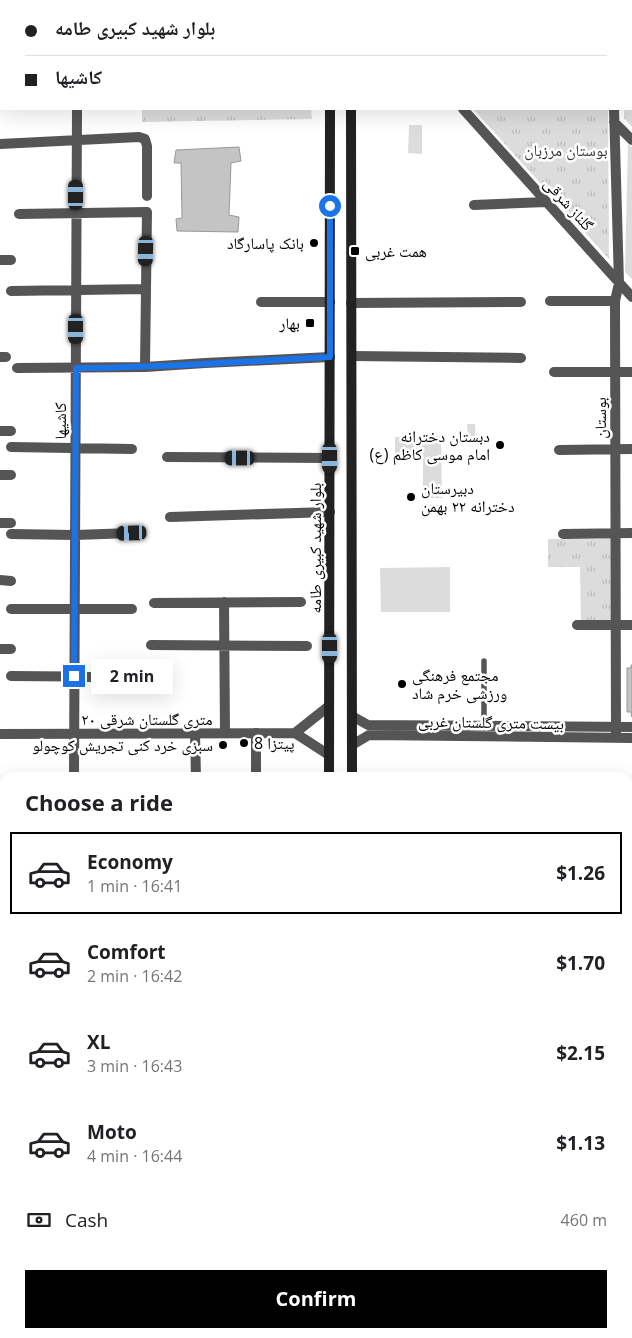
<!DOCTYPE html>
<meta charset="utf-8">
<style>
:root{--surface:#fff;--page:#f2f2f2;--text:#202124;--muted:#757577;--line:#e0e0e0;--accent:#000}
body{margin:0;font-family:"Open Sans","Noto Naskh Arabic",sans-serif;background:var(--page);color:var(--text);height:100vh;display:flex;flex-direction:column;font-size:19px;white-space:nowrap}
*{box-sizing:border-box;margin:0}
p{font-size:16px;color:var(--muted)}
.icon{flex:none;width:28px;height:28px;fill:none;stroke:currentColor;stroke-width:2;stroke-linecap:round;stroke-linejoin:round}
.map{position:relative;flex:1;overflow:hidden}
.sheet{position:absolute;left:0px;top:772px;width:632px;height:566px;display:flex;flex-direction:column;background:var(--surface);border-radius:15px 15px 0 0;box-shadow:0 5px 20px #0002}
.sheet>*{flex:none}
.top-card{position:absolute;left:0px;top:0px;width:632px;height:110px;box-shadow:0 5px 20px #0002;display:grid;align-content:center;height:110px;padding:0 25px;background:var(--surface)}
.end{position:absolute;width:22px;height:22px;margin:-11px;border:6px solid #1a73e8;background:#fff;box-shadow:0 0 0 2px #fff}
.from{border-radius:50%}
.bubble{position:absolute;height:35px;border-radius:0px;background:var(--surface);box-shadow:0 5px 20px #0002;font-size:16px;font-weight:700;line-height:35px;text-align:center}
.car{position:absolute;width:15px;height:30px;margin:-15px -8px;border-radius:6px;box-shadow:0 0 4px 1px #0007;background:linear-gradient(#222 24%,#8ab4d8 0 40%,#222 0 76%,#8ab4d8 0 86%,#222 0)}
.top-card b{display:flex;align-items:center;gap:18px;height:48px;font-size:19px}
.top-card b+b{border-top:1px solid var(--line)}
.top-card i{width:12px;height:12px;background:var(--text)}
ul{padding:0;list-style:none}
li{display:flex;align-items:center;gap:15px;height:82px;margin:0 10px 8px;padding:0 15px;border:2px solid transparent;border-radius:0px}
li div{flex:1}
li b{display:block;font-size:19px}
li em{font-style:normal;font-weight:700}
li.on{border-color:var(--accent)}
li>.icon{width:45px;height:45px;stroke-width:1.5}
h2{padding:0 25px;font-size:22px;line-height:60px}
.pay{display:flex;align-items:center;gap:12px;height:55px;padding:0 25px;font-size:19px}
.pay p{margin-inline-start:auto}
.primary-button{display:flex;gap:10px;margin-top:auto;padding:10px 25px}
.primary-button a{flex:1;height:58px;border-radius:0px;background:var(--accent);color:#fff;font-size:20px;font-weight:700;line-height:58px;text-align:center}
.map>svg:first-child{display:block}
.grass{fill:#dcdcdc}
.forest{fill:url(#forest-firs)}
.park{fill:url(#park-tufts)}
.building{fill:#c4c4c4;stroke:#999}
.lines{fill:none;stroke-linecap:round;stroke-linejoin:round}
.service{stroke:#555;stroke-width:5.5}
.minor{stroke:#555;stroke-width:10}
.tertiary{stroke:#555;stroke-width:10}
.secondary{stroke:#222;stroke-width:10}
.route{stroke:#1a73e8;stroke-width:6}
.poi-dot{fill:#000;stroke:#fff;stroke-width:2}
.labels{text-anchor:middle;dominant-baseline:central;stroke-width:5;stroke-linejoin:round;paint-order:stroke}
.park-label{font-size:16px;fill:#333;stroke:#fff}
.street-label{font-size:16px;fill:#000;stroke:#fff}
.poi-label{font-size:16px;fill:#000;stroke:#fff;text-anchor:end}
</style>
<div class="map">
<svg width="632" height="1338" viewBox="0 0 632 1338">
<defs>
<pattern id="forest-firs" width="22" height="20" patternUnits="userSpaceOnUse" patternTransform="scale(1.25)"><rect width="22" height="20" fill="#dcdcdc"/><path d="M5 1l3.5 6h-7zM16 11l3.5 6h-7z" fill="#bbb"/></pattern>
<pattern id="park-tufts" width="24" height="20" patternUnits="userSpaceOnUse" patternTransform="scale(1.25)"><rect width="24" height="20" fill="#dcdcdc"/><path d="M3 7l-1-3M5 7V3M7 7l1-3M15 17l-1-3M17 17v-4M19 17l1-3" fill="none" stroke="#bbb"/></pattern>
</defs>
<rect width="100%" height="100%" fill="#fff"/>
<path class="grass" d="M409,125H422V154L408,153Z
M467,424H475L476,443H468Z
M441,436L442,498H423V457H395V437Z
M425,505H448V514H428V508H425Z
M450,567V612H381L380,568Z"/>
<path class="forest" d="M210,1334H311V1338H210Z"/>
<path class="park" d="M405,0H608V1H404Z
M631,90H632V127L624,118V109H631Z
M142,109H311L312,119L142,122Z
M473,109H608L609,259Z
M628,143L632,148V279L625,272Z
M548,539H614V622H581L580,567H548Z"/>
<path class="building" d="M239,147L241,161L231,163L229,215L239,217L238,232L177,231L176,219L182,218L181,163H174L176,150Z
M631,665H632V717L631,712H627V668H631Z
M0,1111H5V1134H0Z
M0,1161L5,1162V1185H0Z
M0,1242H5V1264L0,1263Z
M0,1286H5V1308H0Z"/>
<g class="lines">
<path class="service" d="M484,725V661"/>
<path class="minor" d="M277,0L279,1
M614,0V1
M631,89H632
M0,91H1
M463,109L632,297
M614,109L619,283L615,301L616,735
M614,122L632,140
M0,144L139,137L145,139L147,146V196
M474,205L546,202
M19,214L147,212L145,367
M0,260H11
M11,291L146,289
M550,301H615
M261,302H330
M351,303L521,302
M352,356L521,358
M0,357H6
M17,368L145,367L205,363L330,357
M554,372H632
M0,431H11
M11,447L132,449
M559,450L632,449
M167,457L330,458
M0,475H11
M170,517L330,512
M0,523H11
M11,534L75,535L132,533
M563,534L632,533
M0,580L11,581
M224,602L225,733
M154,603L301,602
M11,609H132
M577,625H632
M151,645L307,646
M0,649H11
M11,676L132,677
M195,733L196,778
M256,733V778
M74,778L77,109
M628,810H632
M628,888H632
M0,894H5
M628,961H632
M0,1100L5,1099
M628,1141H632
M628,1217H632
M628,1297H632
M125,1338V1334"/>
<path class="tertiary" d="M352,716L368,725L632,727
M295,733L329,706
M0,734L295,733L329,755
M352,745L369,735L632,738"/>
<path class="secondary" d="M305,0L306,1
M370,0L371,1
M335,1L336,0
M395,1L396,0
M351,109L352,778
M329,778L330,109
M0,977L5,978
M0,996L5,997
M628,1038H632
M628,1065H632
M330,1334V1338
M353,1334V1338"/>
</g>
<g class="lines">
<path class="route" d="M74,676L76,368C161,368 245,361 330,357V206"/>
</g>
<g class="poi-dot">
<circle cx="314" cy="243" r="5"/>
<rect x="350" y="246" width="10" height="10" rx="2.5"/>
<rect x="305" y="318" width="10" height="10" rx="2.5"/>
<circle cx="500" cy="445" r="5"/>
<circle cx="411" cy="497" r="5"/>
<circle cx="402" cy="684" r="5"/>
<circle cx="244" cy="743" r="5"/>
<circle cx="223" cy="745" r="5"/>
</g>
<g class="labels">
<g class="park-label">
<text x="566" y="150">بوستان مرزبان</text>
</g>
<g class="street-label">
<text transform="translate(569 204) rotate(48)">گلناز شرقی</text>
<text transform="translate(600 418) rotate(-90)">بوستان</text>
<text transform="translate(60 421) rotate(-90)">کاشیها</text>
<text transform="translate(315 548) rotate(-90)">بلوار شهید کبیری طامه</text>
<text x="147" y="719">۲۰ متری گلستان شرقی</text>
<text transform="translate(491 722) rotate(1)">بیست متری گلستان غربی</text>
</g>
<g class="poi-label">
<text x="304" y="243">بانک پاسارگاد</text>
<text x="365" y="251" text-anchor="start">همت غربی</text>
<text x="300" y="323">بهار</text>
<text x="490" y="436">دبستان دخترانه<tspan x="490" dy="18">امام موسی کاظم (ع)</tspan></text>
<text x="421" y="488" text-anchor="start">دبیرستان<tspan x="421" dy="18">دخترانه ۲۲ بهمن</tspan></text>
<text x="412" y="675" text-anchor="start">مجتمع فرهنگی<tspan x="412" dy="18">ورزشی خرم شاد</tspan></text>
<text x="254" y="743" text-anchor="start">پیتزا 8</text>
<text x="213" y="745">سبزی خرد کنی تجریش کوچولو</text>
</g>
</g>
</svg>
<i class="end from" style="left:330px;top:206px"></i>
<i class="end" style="left:74px;top:676px"></i>
<div class="bubble" style="left:91px;top:659px;width:82px">2 min</div>
<i class="car" style="left:76px;top:195px;rotate:0deg"></i>
<i class="car" style="left:146px;top:251px;rotate:181deg"></i>
<i class="car" style="left:76px;top:329px;rotate:180deg"></i>
<i class="car" style="left:240px;top:458px;rotate:270deg"></i>
<i class="car" style="left:330px;top:458px;rotate:180deg"></i>
<i class="car" style="left:132px;top:533px;rotate:268deg"></i>
<i class="car" style="left:330px;top:648px;rotate:180deg"></i>
<div class="top-card">
<b><i class="from"></i>بلوار شهید کبیری طامه</b>
<b><i></i>کاشیها</b>
</div>
<section class="sheet">
<h2>Choose a ride</h2>
<ul>
<li class="on"><svg class="icon" aria-label="car" viewBox="0 0 24 24"><path d="M5 17H2v-5l4-1 3-4h7l3 4 3 1v5h-3M9 17h6M6 11h13"/><circle cx="7" cy="17" r="2"/><circle cx="17" cy="17" r="2"/></svg><div><b>Economy</b><p>1 min · 16:41</p></div><em>$1.26</em></li>
<li><svg class="icon" aria-label="car" viewBox="0 0 24 24"><path d="M5 17H2v-5l4-1 3-4h7l3 4 3 1v5h-3M9 17h6M6 11h13"/><circle cx="7" cy="17" r="2"/><circle cx="17" cy="17" r="2"/></svg><div><b>Comfort</b><p>2 min · 16:42</p></div><em>$1.70</em></li>
<li><svg class="icon" aria-label="car" viewBox="0 0 24 24"><path d="M5 17H2v-5l4-1 3-4h7l3 4 3 1v5h-3M9 17h6M6 11h13"/><circle cx="7" cy="17" r="2"/><circle cx="17" cy="17" r="2"/></svg><div><b>XL</b><p>3 min · 16:43</p></div><em>$2.15</em></li>
<li><svg class="icon" aria-label="car" viewBox="0 0 24 24"><path d="M5 17H2v-5l4-1 3-4h7l3 4 3 1v5h-3M9 17h6M6 11h13"/><circle cx="7" cy="17" r="2"/><circle cx="17" cy="17" r="2"/></svg><div><b>Moto</b><p>4 min · 16:44</p></div><em>$1.13</em></li>
</ul>
<div class="pay"><svg class="icon" aria-label="cash" viewBox="0 0 24 24"><path d="M3 7h18v10H3z"/><circle cx="12" cy="12" r="2"/></svg>Cash<p>460 m</p></div>
<div class="primary-button"><a>Confirm</a></div>
</section>
</div>
